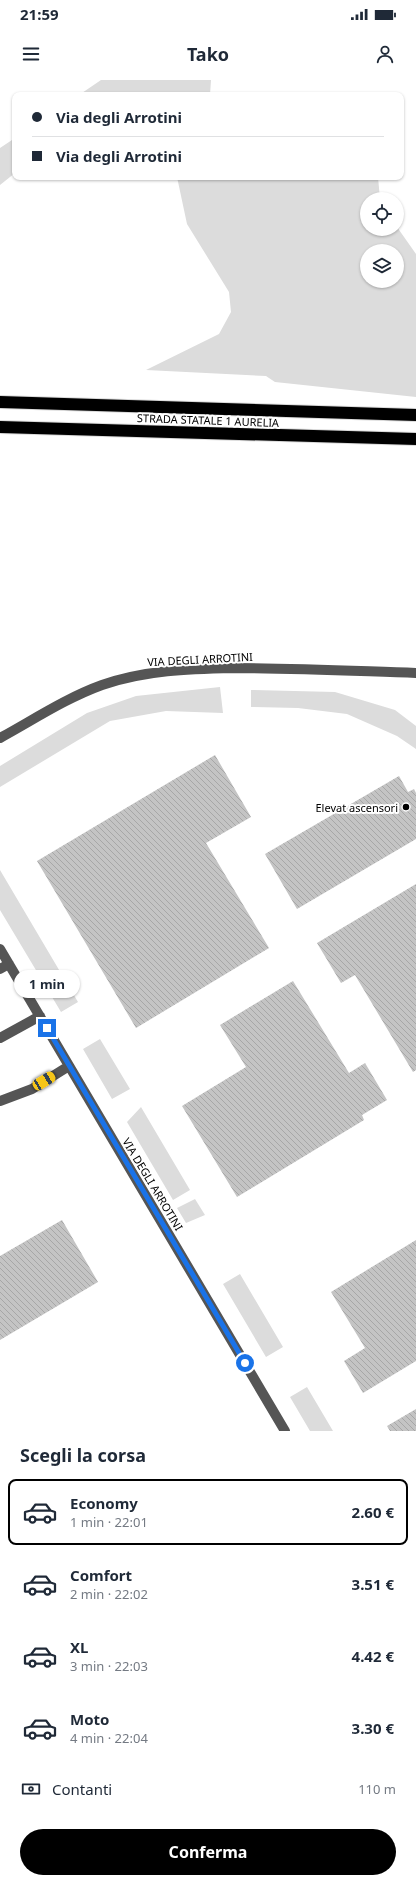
<!DOCTYPE html>
<html lang="it">
<meta charset="utf-8">
<style>
:root{--surface:#fff;--page:#f6f6f7;--text:#1f2937;--muted:#747a83;--line:#e0e1e3;--accent:#000}
body{margin:0;font-family:"Noto Sans",sans-serif;background:var(--page);color:var(--text);height:100vh;display:flex;flex-direction:column;font-size:15px;white-space:nowrap}
*{box-sizing:border-box;margin:0}
p{font-size:13px;color:var(--muted)}
.icon{flex:none;width:22px;height:22px;fill:none;stroke:currentColor;stroke-width:2;stroke-linecap:round;stroke-linejoin:round}
.map{position:relative;height:1351px;overflow:hidden}
.panel{display:flex;flex-direction:column;background:var(--surface);flex:1}
.panel>*{flex:none}
.guide{position:absolute;left:12px;top:12px;width:392px;height:88px;border-radius:8px;box-shadow:0 1px 3px #0004;display:grid;align-content:center;height:88px;padding:0 20px;background:var(--surface)}
.controls{position:absolute;left:360px;top:112px;display:grid;gap:8px}
.controls a{display:grid;place-items:center;width:44px;height:44px;border-radius:50%;background:var(--surface);box-shadow:0 1px 3px #0004;font-size:20px}
.end{position:absolute;width:18px;height:18px;margin:-9px;border:5px solid #1a73e8;background:#fff;box-shadow:0 0 0 2px #fff}
.from{border-radius:50%}
.bubble{position:absolute;height:28px;border-radius:14px;background:var(--surface);box-shadow:0 1px 3px #0004;font-size:13px;font-weight:700;line-height:28px;text-align:center}
.car{position:absolute;width:12px;height:24px;margin:-12px -6px;border-radius:5px;box-shadow:0 0 3px 1px #0007;background:linear-gradient(#f5c518 24%,#345 0 40%,#f5c518 0 76%,#345 0 86%,#f5c518 0)}
.guide b{display:flex;align-items:center;gap:14px;height:38px;font-size:15px}
.guide b+b{border-top:1px solid var(--line)}
.guide i{width:10px;height:10px;background:var(--text)}
ul{padding:0;list-style:none}
li{display:flex;align-items:center;gap:12px;height:66px;margin:0 8px 6px;padding:0 12px;border:2px solid transparent;border-radius:8px}
li div{flex:1}
li b{display:block;font-size:15px}
li em{font-style:normal;font-weight:700}
li.selected{border-color:var(--accent)}
li>.icon{width:36px;height:36px;stroke-width:1.5}
h2{padding:0 20px;font-size:18px;line-height:48px}
.pay{display:flex;align-items:center;gap:10px;height:44px;padding:0 20px;font-size:15px}
.pay p{margin-inline-start:auto}
.primary-button{display:flex;gap:8px;margin-top:auto;padding:8px 20px}
.primary-button a{flex:1;height:46px;border-radius:24px;background:var(--accent);color:#fff;font-size:16px;font-weight:700;line-height:46px;text-align:center}
.status{display:flex;justify-content:space-between;align-items:center;height:28px;padding:0 20px;background:var(--surface);direction:ltr}
.status svg{height:11px;fill:currentColor}
header{display:flex;justify-content:space-between;align-items:center;height:52px;padding:0 20px;background:var(--surface);font-size:18px;font-weight:700}
.map>svg:first-child{display:block}
.green{fill:#dcdcdc;fill-rule:evenodd}
.building{fill:url(#building-back-hatch)}
.lines{fill:none;stroke-linecap:round;stroke-linejoin:round}
.highway-casing{stroke:#dbdbdb;stroke-width:14}
.minor{stroke:#555;stroke-width:10}
.highway{stroke:#000;stroke-width:12}
.route{stroke:#1a73e8;stroke-width:5}
.poi-dot{fill:#000;stroke:#fff;stroke-width:1.5}
.labels{text-anchor:middle;dominant-baseline:central;stroke-width:4;stroke-linejoin:round;paint-order:stroke}
.street-label{font-size:11px;fill:#000;stroke:#fff}
.poi-label{font-size:11px;fill:#000;stroke:#fff;text-anchor:end}
</style>
<div class="status"><b>21:59</b><svg viewBox="0 0 49 12"><path d="M0 12V9h3v3zM5 12V6h3v6zM10 12V3h3v9zM15 12V0h3v12zM26 1h20v11H26zM47 4h2v5h-2z"/></svg></div>
<header><svg class="icon" aria-label="menu" viewBox="0 0 24 24"><path d="M4 6h16M4 12h16M4 18h16"/></svg>Tako<svg class="icon" aria-label="person" viewBox="0 0 24 24"><circle cx="12" cy="8" r="4"/><path d="M4 21q1-7 8-7t8 7"/></svg></header>
<div class="map">
<svg width="416" height="1351" viewBox="0 0 416 1351">
<defs>
<pattern id="building-back-hatch" width="6" height="6" patternUnits="userSpaceOnUse"><rect width="6" height="6" fill="#c4c4c4"/><path d="M-1 5l2 2M0 0l6 6M5-1l2 2" fill="none" stroke="#a7a7a7"/></pattern>
</defs>
<rect width="100%" height="100%" fill="#fff"/>
<path class="green" d="M101,0H211L210,15H79Z
M15,58V93L0,105V68Z
M177,97H378L380,119H367V149H397V147L416,174V317L275,302L266,296L146,290L219,254L231,232L229,212L187,144ZM367,171H397V201H367Z
M220,607L223,633L166,631L110,641L0,707V686L87,633L136,616Z
M251,610L335,612L395,630L416,646V669L397,656L347,634L298,628L251,627Z
M0,790L78,922L61,932L0,830Z
M100,959L130,1009L112,1019L83,969Z
M141,1027L190,1110L173,1120L127,1042Z
M195,1119L205,1135L186,1143L177,1128Z
M240,1194L283,1267L266,1277L223,1204Z
M307,1307L333,1351H310L290,1317Z"/>
<path class="building" d="M215,675L251,737L206,763L269,868L136,948L37,781Z
M399,696L408,712L414,709L416,713V759L297,829L265,774Z
M416,804V990L413,992L355,895L341,903L317,863Z
M293,901L349,993L365,983L387,1020L362,1035L364,1040L237,1117L182,1026L246,987L220,945Z
M62,1140L98,1202L0,1260V1176Z
M416,1160V1281L363,1313L344,1281L365,1268L331,1212Z
M416,1329V1351H390L387,1346Z"/>
<g class="lines">
<g class="highway-casing">
<path id="highway" d="M0,322L416,335
M0,347L416,359"/>
</g>
<path class="minor" d="M0,658C33,640 66,618 102,605C145,590 189,589 234,588C295,588 355,591 416,593
M0,869L285,1351
M0,889L9,884
M0,958L40,936
M0,1021L32,1009L69,986"/>
<use href="#highway" class="highway"/>
</g>
<g class="lines">
<path class="route" d="M47,948L245,1283"/>
</g>
<circle class="poi-dot" cx="406" cy="727" r="4"/>
<g class="labels">
<g class="street-label">
<text transform="translate(208 340) rotate(2)">STRADA STATALE 1 AURELIA</text>
<text transform="translate(200 579) rotate(-3)">VIA DEGLI ARROTINI</text>
<text transform="translate(153 1104) rotate(59)">VIA DEGLI ARROTINI</text>
</g>
<g class="poi-label">
<text x="398" y="727">Elevat ascensori</text>
</g>
</g>
</svg>
<div class="controls">
<a><svg class="icon" aria-label="locate" viewBox="0 0 24 24"><circle cx="12" cy="12" r="6"/><path d="M12 2v4M12 18v4M2 12h4M18 12h4"/></svg></a>
<a><svg class="icon" aria-label="layers" viewBox="0 0 24 24"><path d="M12 4l9 5-9 5-9-5zM3 14l9 5 9-5"/></svg></a>
</div>
<i class="end from" style="left:245px;top:1283px"></i>
<i class="end" style="left:47px;top:948px"></i>
<div class="bubble" style="left:14px;top:890px;width:66px">1 min</div>
<i class="car" style="left:44px;top:1001px;rotate:59deg"></i>
<div class="guide">
<b><i class="from"></i>Via degli Arrotini</b>
<b><i></i>Via degli Arrotini</b>
</div>
</div>
<section class="panel">
<h2>Scegli la corsa</h2>
<ul>
<li class="selected"><svg class="icon" aria-label="car" viewBox="0 0 24 24"><path d="M5 17H2v-5l4-1 3-4h7l3 4 3 1v5h-3M9 17h6M6 11h13"/><circle cx="7" cy="17" r="2"/><circle cx="17" cy="17" r="2"/></svg><div><b>Economy</b><p>1 min · 22:01</p></div><em>2.60 €</em></li>
<li><svg class="icon" aria-label="car" viewBox="0 0 24 24"><path d="M5 17H2v-5l4-1 3-4h7l3 4 3 1v5h-3M9 17h6M6 11h13"/><circle cx="7" cy="17" r="2"/><circle cx="17" cy="17" r="2"/></svg><div><b>Comfort</b><p>2 min · 22:02</p></div><em>3.51 €</em></li>
<li><svg class="icon" aria-label="car" viewBox="0 0 24 24"><path d="M5 17H2v-5l4-1 3-4h7l3 4 3 1v5h-3M9 17h6M6 11h13"/><circle cx="7" cy="17" r="2"/><circle cx="17" cy="17" r="2"/></svg><div><b>XL</b><p>3 min · 22:03</p></div><em>4.42 €</em></li>
<li><svg class="icon" aria-label="car" viewBox="0 0 24 24"><path d="M5 17H2v-5l4-1 3-4h7l3 4 3 1v5h-3M9 17h6M6 11h13"/><circle cx="7" cy="17" r="2"/><circle cx="17" cy="17" r="2"/></svg><div><b>Moto</b><p>4 min · 22:04</p></div><em>3.30 €</em></li>
</ul>
<div class="pay"><svg class="icon" aria-label="cash" viewBox="0 0 24 24"><path d="M3 7h18v10H3z"/><circle cx="12" cy="12" r="2"/></svg>Contanti<p>110 m</p></div>
<div class="primary-button"><a>Conferma</a></div>
</section>
